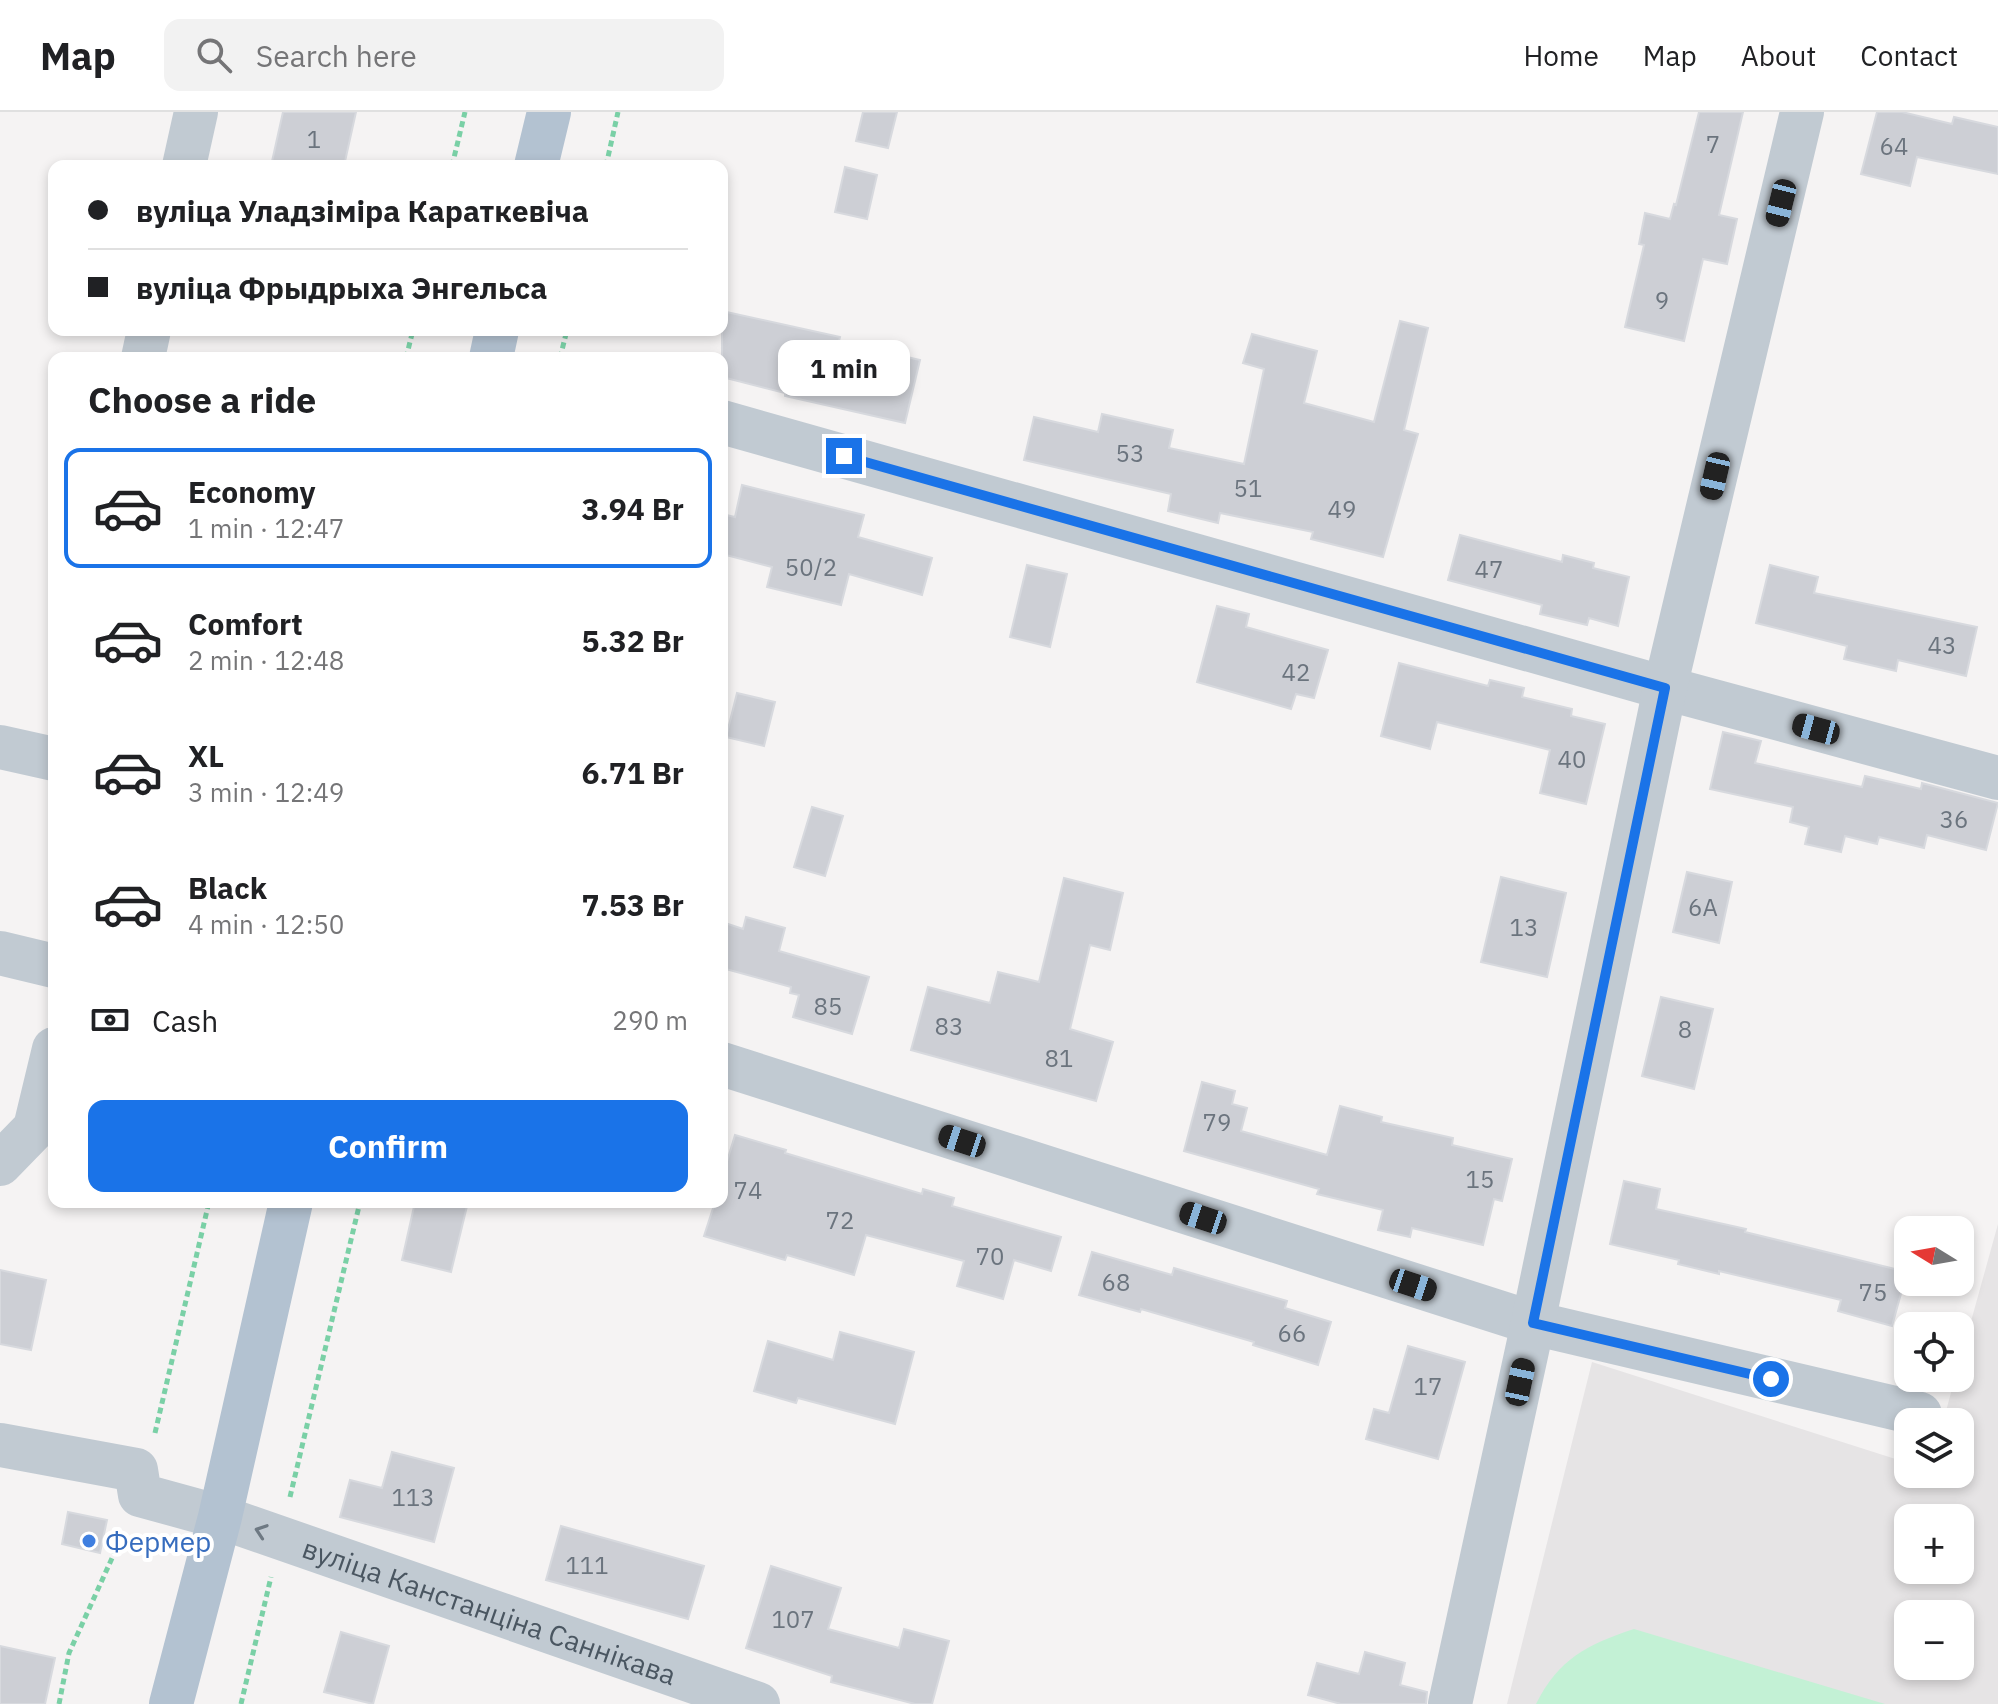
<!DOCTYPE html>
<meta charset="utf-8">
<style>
:root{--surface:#fff;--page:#f2f2f2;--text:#202124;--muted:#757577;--line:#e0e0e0;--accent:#1a73e8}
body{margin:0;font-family:"IBM Plex Sans",sans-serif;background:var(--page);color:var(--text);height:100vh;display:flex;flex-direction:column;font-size:30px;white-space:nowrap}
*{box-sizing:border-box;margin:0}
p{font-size:26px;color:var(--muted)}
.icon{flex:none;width:44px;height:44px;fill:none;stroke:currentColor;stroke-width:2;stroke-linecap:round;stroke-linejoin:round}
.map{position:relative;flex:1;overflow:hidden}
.drawer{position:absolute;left:48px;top:240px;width:680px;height:856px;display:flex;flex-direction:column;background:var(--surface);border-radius:16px;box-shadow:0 4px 12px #0003}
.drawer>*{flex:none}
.hud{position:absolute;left:48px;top:48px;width:680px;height:176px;border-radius:16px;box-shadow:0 4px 12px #0003;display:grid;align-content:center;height:176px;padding:0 40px;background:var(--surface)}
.needle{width:52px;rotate:281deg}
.fabs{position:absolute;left:1894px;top:1104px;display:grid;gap:16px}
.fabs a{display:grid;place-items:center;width:80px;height:80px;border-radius:16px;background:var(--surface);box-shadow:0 4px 12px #0003;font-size:40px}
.end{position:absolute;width:36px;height:36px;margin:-18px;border:10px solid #1a73e8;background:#fff;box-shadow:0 0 0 4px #fff}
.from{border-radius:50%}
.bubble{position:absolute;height:56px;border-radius:16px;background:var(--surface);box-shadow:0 4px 12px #0003;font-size:26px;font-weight:800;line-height:56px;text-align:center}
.car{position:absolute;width:24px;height:48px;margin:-24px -12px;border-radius:10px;box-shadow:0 0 6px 2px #0007;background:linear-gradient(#222 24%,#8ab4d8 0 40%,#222 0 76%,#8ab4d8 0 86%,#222 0)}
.hud b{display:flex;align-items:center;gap:28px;height:76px;font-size:30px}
.hud b+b{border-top:2px solid var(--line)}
.hud i{width:20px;height:20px;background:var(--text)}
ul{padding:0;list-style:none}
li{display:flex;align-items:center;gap:24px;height:120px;margin:0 16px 12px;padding:0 24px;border:4px solid transparent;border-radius:16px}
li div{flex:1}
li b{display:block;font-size:30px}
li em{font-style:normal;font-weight:800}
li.current{border-color:var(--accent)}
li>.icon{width:72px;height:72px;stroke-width:1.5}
h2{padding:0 40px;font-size:36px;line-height:96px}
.pay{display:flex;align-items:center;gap:20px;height:88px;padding:0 40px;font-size:30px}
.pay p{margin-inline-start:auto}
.action{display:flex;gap:16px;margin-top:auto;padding:16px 40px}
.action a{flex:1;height:92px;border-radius:16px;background:var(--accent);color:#fff;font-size:32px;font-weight:800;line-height:92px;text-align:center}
header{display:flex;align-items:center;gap:48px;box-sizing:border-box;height:112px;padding:0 40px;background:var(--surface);border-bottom:2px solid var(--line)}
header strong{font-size:38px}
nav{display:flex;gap:44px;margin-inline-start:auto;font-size:28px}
.search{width:560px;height:72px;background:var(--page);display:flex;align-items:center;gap:20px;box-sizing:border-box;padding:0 28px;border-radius:16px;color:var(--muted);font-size:30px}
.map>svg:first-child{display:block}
.education{fill:#e6e4e5;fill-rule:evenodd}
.green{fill:#c3f1d5}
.building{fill:#cdcfd5;stroke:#d7d9de;stroke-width:2}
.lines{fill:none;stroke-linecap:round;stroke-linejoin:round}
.path{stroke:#7ad0a6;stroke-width:5;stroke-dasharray:6 4;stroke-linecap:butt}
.minor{stroke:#c1cad2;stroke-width:44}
.major{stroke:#b3c2d1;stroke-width:44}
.oneway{stroke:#6e7983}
.route{stroke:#1a73e8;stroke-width:10}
.shop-dot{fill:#3f7fe0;stroke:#fff;stroke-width:3}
.labels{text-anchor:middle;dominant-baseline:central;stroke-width:8;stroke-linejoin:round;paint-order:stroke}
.number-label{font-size:24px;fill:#6b747e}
.shop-label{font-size:28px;fill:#366cbe;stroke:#fff;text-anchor:start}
.street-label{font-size:28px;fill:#4a5661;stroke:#fff}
</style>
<header>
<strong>Map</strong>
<div class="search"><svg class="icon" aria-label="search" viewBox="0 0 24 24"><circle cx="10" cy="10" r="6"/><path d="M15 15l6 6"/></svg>Search here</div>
<nav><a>Home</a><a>Map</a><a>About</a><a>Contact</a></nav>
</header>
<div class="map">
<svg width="1998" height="1592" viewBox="0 0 1998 1592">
<rect width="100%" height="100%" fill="#f5f3f3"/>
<path class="education" d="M1998,1112V1592H1507L1592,1250L1908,1351V1362H1960V1310H1943L1955,1266H1960V1249ZM1908,1406H1960V1458H1908ZM1908,1502H1960V1554H1908Z"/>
<path class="green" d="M1634,1517L1885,1592H1536C1558,1547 1588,1532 1634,1517Z"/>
<path class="building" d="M283,0H356L344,54H271Z
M863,0H897L888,36L856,29Z
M1699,0H1743L1719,103L1737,107L1727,152L1703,147L1684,229L1625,215L1644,133L1639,132L1645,101L1670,107L1674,92L1676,93Z
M1877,0H1902L1952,12L1954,5L1998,15V62L1917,45L1910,74L1861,62Z
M845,55L877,63L867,107L835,100Z
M722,199L840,225L839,229L920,248L905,311L785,284V281L722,265Z
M1400,209L1428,216L1404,318L1418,322L1383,445L1311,427L1313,420L1220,401L1218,411L1168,399L1171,382L1024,348L1034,305L1098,320L1102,302L1173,318L1169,336L1244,352L1264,257L1243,251L1252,222L1317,239L1304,291L1374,310Z
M742,373L864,403L858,425L932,446L922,483L849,462L841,493L767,475L772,455L722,442V402L735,405Z
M1460,423L1562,450L1563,443L1594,451L1593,456L1629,465L1618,514L1589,506L1587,513L1540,502L1542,493L1448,468Z
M1027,453L1067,462L1050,535L1010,525Z
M1770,453L1818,465L1814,481L1977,515L1966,564L1898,548L1896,559L1844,547L1847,534L1756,511Z
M1217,494L1249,502L1246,515L1328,538L1314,586L1296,582L1291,597L1197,570Z
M1399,551L1488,574L1490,568L1524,576L1522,585L1572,597L1571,604L1605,612L1586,692L1540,681L1550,638L1437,610L1430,637L1381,624Z
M737,581L775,590L764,634L726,625Z
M1723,620L1761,629L1755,651L1862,675L1865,664L1921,677L1922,671L1998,691L1986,738L1927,723L1924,736L1879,725L1877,732L1845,724L1841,740L1805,732L1809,715L1790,710L1793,695L1710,677Z
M812,695L843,704L825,764L794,755Z
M1687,760L1732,770L1719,831L1673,820Z
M1501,765L1566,781L1547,865L1481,850Z
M1064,766L1123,781L1110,838L1090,833L1070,917L1113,930L1096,989L911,938L928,875L990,891L998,860L1039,870Z
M746,805L785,816L779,839L869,865L852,922L793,905L799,883L790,881L791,875L722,856V810L743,817Z
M1661,885L1713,897L1694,977L1642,964Z
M1202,970L1235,979L1232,992L1247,996L1241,1019L1327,1043L1340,994L1382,1005L1381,1010L1453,1026L1452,1033L1512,1047L1502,1089L1494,1087L1483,1133L1412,1116L1410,1125L1378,1118L1383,1098L1317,1082L1319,1077L1184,1039Z
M735,1023L786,1038L785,1041L922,1082L923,1077L954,1086L952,1094L1061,1125L1051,1159L1014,1148L1003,1187L957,1174L964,1149L866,1123L854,1163L787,1143L785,1148L704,1124L715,1090H722V1066Z
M1624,1069L1660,1077L1656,1097L1746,1117L1745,1120L1907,1160L1892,1214L1838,1199L1841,1188L1719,1159V1162L1678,1152L1679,1148L1610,1132Z
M415,1090H468L451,1160L402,1148Z
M1092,1140L1172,1163L1174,1156L1287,1189L1285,1196L1331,1210L1318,1253L1253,1233L1254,1230L1141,1197L1140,1200L1079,1183Z
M0,1158L46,1168L31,1238L0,1232Z
M840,1220L914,1240L895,1312L798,1286L796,1291L754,1279L768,1229L833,1248Z
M1408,1234L1465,1250L1438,1347L1366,1327L1374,1297L1389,1301Z
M392,1340L454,1356L434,1430L340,1405L350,1368L382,1376Z
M68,1400L107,1408L100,1441L62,1432Z
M561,1414L704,1454L688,1507L546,1468Z
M771,1454L841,1476L828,1517L899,1536L904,1517L949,1529L932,1592H915L831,1570L832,1564L746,1536Z
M341,1520L389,1534L373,1592L324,1580Z
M0,1534L55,1546L45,1592H0Z
M1365,1540L1405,1551L1400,1573L1427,1580L1426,1592H1341L1308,1583L1317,1551L1359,1562Z"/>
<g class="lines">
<path class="path" d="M452,54L465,0
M606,54L618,0
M406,246L413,218
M560,246L567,218
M155,1321L209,1090
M290,1385L360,1090
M59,1592L69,1541L123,1422
M241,1592L271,1465"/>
<g class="minor">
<path d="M184,54L196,0"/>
<path d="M143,246L149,218"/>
<path d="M722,310L1665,576L1998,666"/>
<path d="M0,635L54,647"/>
<path d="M0,841L54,854"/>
<path d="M722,952L1533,1211L1920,1302"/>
<path d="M0,1052L35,1016L54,937"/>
<path id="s1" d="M0,1333L136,1358L140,1383L220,1405L758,1592"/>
<path d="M1450,1592L1533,1211L1665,576L1802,0"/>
</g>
<path class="major" d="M536,54L549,0
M491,246L497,218
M171,1592L220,1405L291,1090"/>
</g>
<defs><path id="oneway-chevron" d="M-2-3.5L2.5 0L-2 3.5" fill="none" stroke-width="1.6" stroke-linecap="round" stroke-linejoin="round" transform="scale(2)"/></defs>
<use class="oneway" href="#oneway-chevron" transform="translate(261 1419) rotate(-161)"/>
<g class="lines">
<path class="route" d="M844,344L1665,576L1533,1211L1771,1267"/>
</g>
<circle class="shop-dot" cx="89" cy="1429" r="8"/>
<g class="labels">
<g class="number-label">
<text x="314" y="27">1</text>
<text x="1713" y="32">7</text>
<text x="1894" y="34">64</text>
<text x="1662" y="188">9</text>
<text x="1130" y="341">53</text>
<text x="1248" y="376">51</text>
<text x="1342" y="397">49</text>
<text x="811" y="455">50/2</text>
<text x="1489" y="457">47</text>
<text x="1942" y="533">43</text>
<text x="1296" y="560">42</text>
<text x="1572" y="647">40</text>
<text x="1954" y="707">36</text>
<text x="1703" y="795">6А</text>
<text x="1524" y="815">13</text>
<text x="828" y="894">85</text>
<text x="949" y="914">83</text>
<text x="1685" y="917">8</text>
<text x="1059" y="946">81</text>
<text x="1217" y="1010">79</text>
<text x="1480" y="1067">15</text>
<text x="748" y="1078">74</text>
<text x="840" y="1108">72</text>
<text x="990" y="1144">70</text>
<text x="1116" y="1170">68</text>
<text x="1873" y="1180">75</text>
<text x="1292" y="1221">66</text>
<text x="1428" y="1274">17</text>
<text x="413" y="1385">113</text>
<text x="587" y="1453">111</text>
<text x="793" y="1507">107</text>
</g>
<g class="shop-label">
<text x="105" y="1429">Фермер</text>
</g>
<g class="street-label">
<text stroke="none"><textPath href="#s1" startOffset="532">вуліца Канстанціна Саннікава</textPath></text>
</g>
</g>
</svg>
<div class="fabs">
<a><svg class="needle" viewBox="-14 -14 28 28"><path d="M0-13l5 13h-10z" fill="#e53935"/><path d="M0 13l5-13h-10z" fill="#757577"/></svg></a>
<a><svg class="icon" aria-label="locate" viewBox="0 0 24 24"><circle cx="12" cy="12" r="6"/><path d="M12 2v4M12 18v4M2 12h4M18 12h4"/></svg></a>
<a><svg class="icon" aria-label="layers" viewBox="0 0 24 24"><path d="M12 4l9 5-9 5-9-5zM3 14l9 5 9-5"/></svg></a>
<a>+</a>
<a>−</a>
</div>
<i class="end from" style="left:1771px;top:1267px"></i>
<i class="end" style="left:844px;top:344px"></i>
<div class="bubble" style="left:778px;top:228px;width:132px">1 min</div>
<i class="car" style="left:1781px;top:91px;rotate:194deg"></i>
<i class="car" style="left:1715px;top:364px;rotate:193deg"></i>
<i class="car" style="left:1816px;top:617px;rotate:285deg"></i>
<i class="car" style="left:962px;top:1029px;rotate:288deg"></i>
<i class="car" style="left:1203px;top:1106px;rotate:288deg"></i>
<i class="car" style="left:1413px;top:1173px;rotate:108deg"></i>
<i class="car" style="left:1520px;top:1270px;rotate:12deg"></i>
<div class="hud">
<b><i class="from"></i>вуліца Уладзіміра Караткевіча</b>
<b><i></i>вуліца Фрыдрыха Энгельса</b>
</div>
<section class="drawer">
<h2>Choose a ride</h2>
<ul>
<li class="current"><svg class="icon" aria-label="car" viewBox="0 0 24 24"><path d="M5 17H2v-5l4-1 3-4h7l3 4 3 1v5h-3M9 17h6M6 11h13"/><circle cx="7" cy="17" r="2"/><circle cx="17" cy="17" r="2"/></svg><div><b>Economy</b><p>1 min · 12:47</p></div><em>3.94 Br</em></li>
<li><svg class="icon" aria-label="car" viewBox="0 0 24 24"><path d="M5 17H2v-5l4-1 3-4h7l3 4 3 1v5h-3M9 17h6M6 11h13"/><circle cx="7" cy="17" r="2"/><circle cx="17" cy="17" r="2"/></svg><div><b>Comfort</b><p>2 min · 12:48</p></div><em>5.32 Br</em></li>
<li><svg class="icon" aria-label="car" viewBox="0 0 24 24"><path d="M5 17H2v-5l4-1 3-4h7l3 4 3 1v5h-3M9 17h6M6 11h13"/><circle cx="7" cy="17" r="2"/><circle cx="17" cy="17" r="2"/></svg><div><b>XL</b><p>3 min · 12:49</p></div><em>6.71 Br</em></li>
<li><svg class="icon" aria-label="car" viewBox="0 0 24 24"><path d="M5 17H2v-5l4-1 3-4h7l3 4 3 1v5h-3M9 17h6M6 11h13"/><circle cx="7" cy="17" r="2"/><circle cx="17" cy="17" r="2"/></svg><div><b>Black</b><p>4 min · 12:50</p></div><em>7.53 Br</em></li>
</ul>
<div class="pay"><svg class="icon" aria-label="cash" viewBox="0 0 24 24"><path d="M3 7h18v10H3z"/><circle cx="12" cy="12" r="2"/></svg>Cash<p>290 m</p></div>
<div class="action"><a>Confirm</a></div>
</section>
</div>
